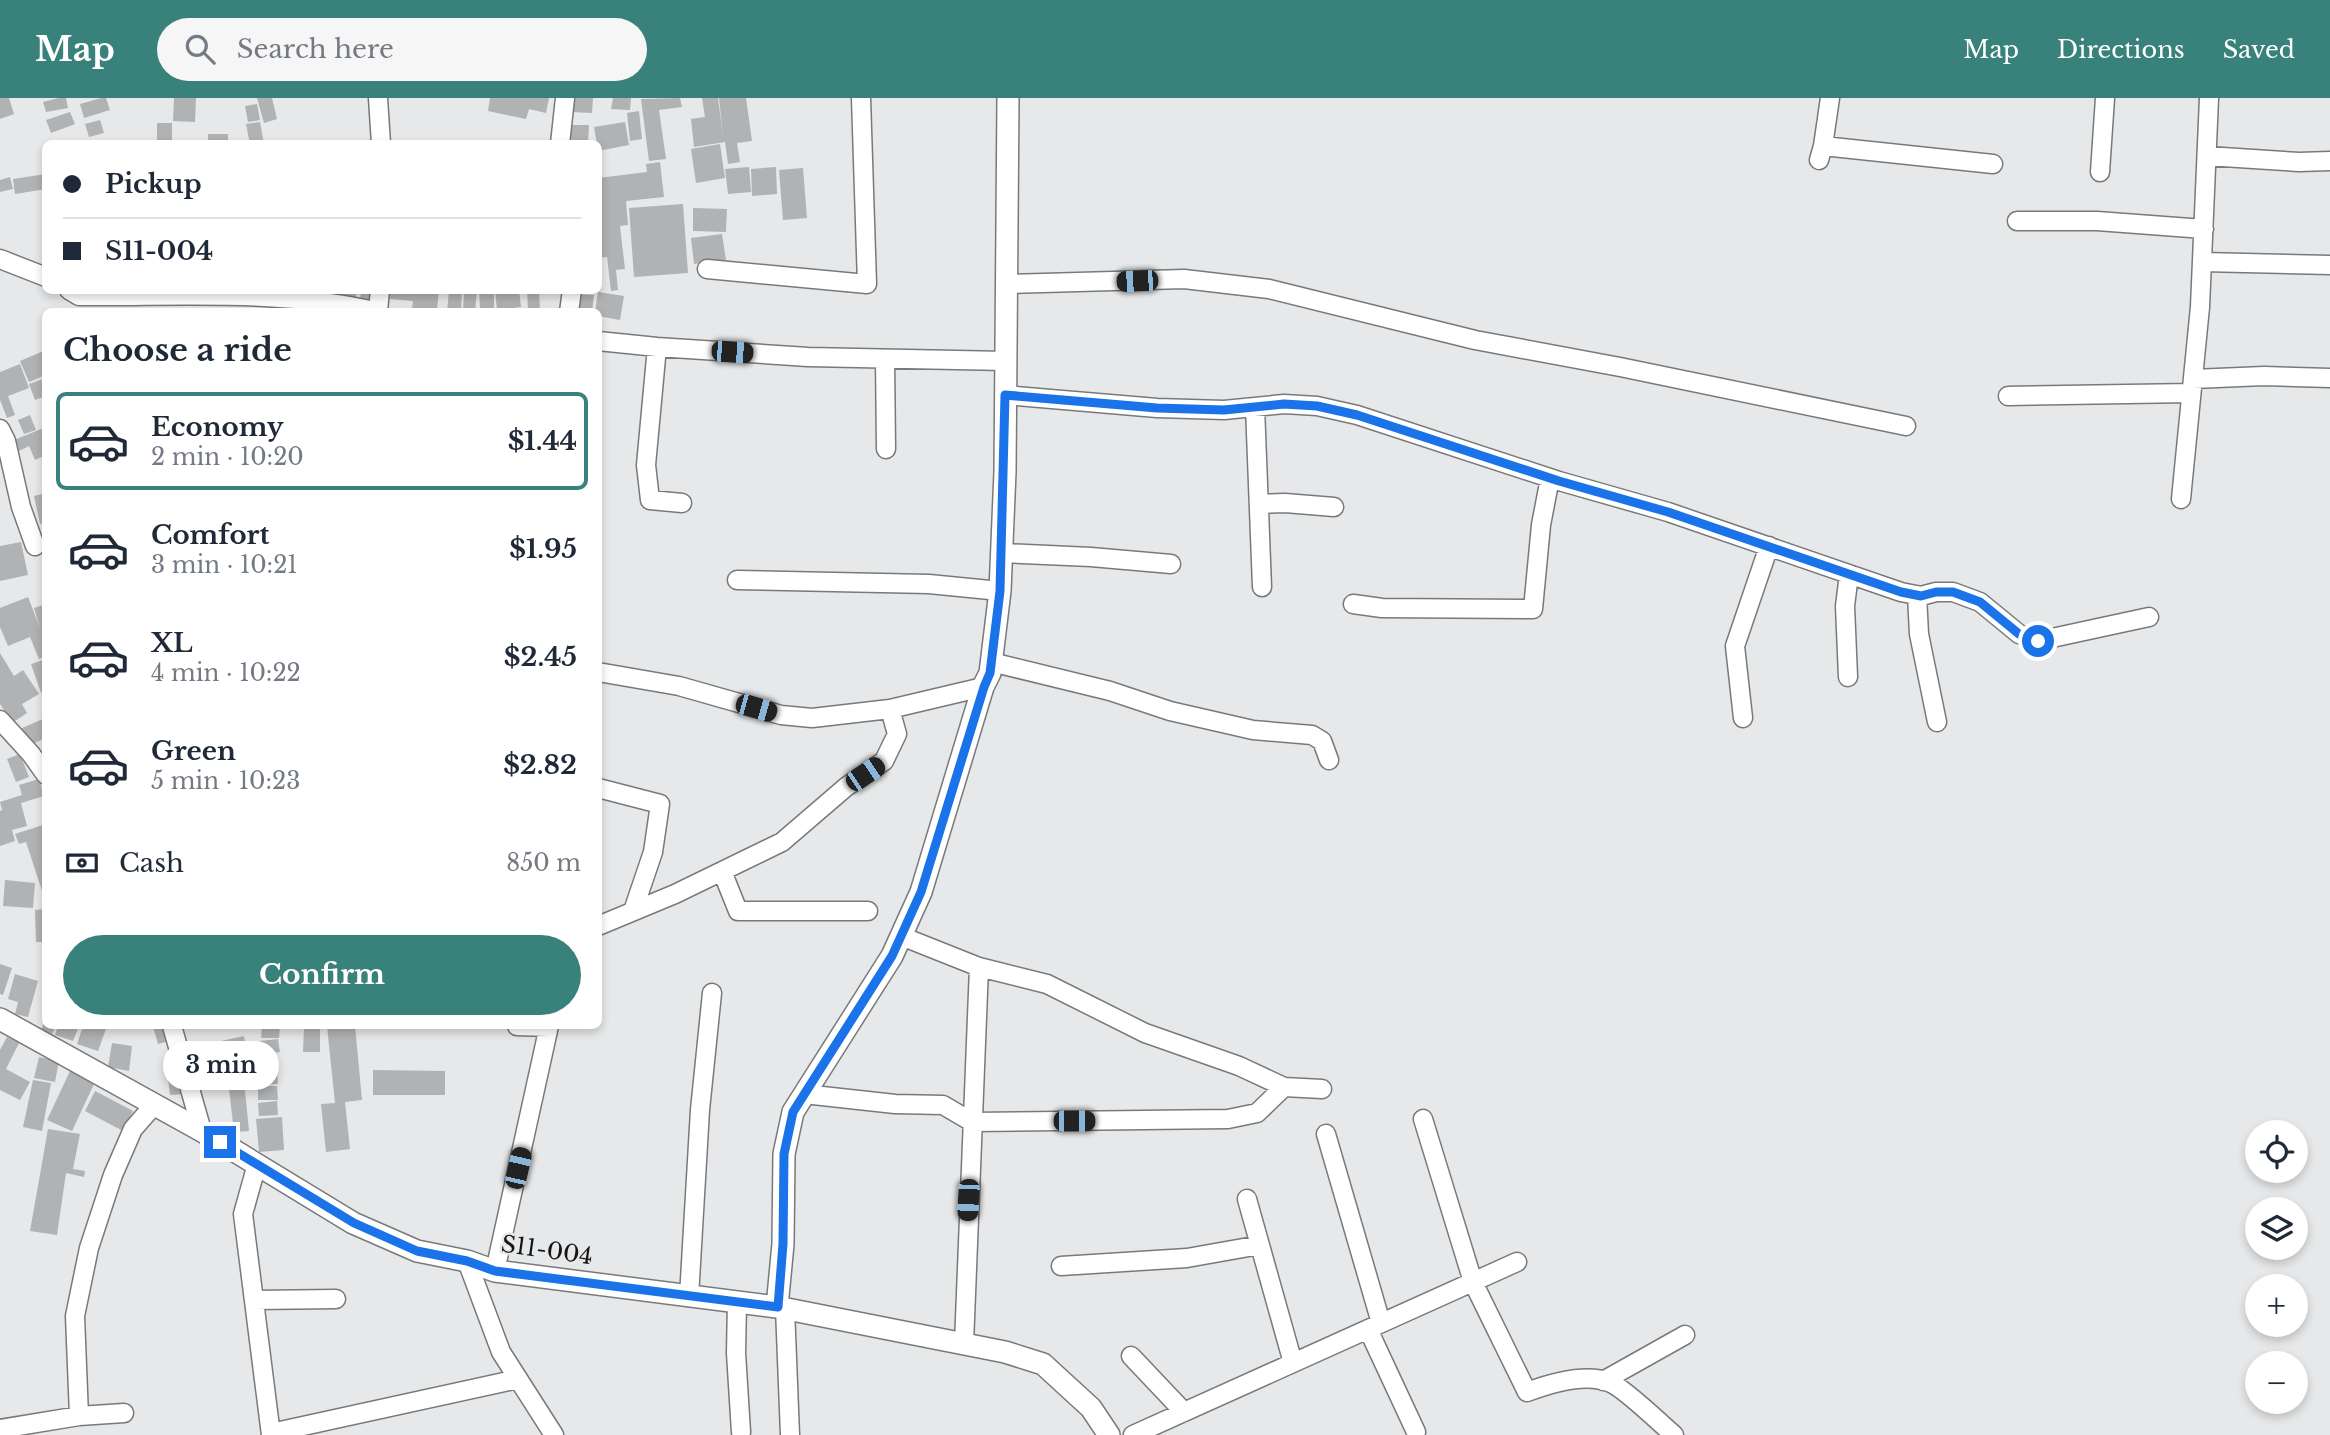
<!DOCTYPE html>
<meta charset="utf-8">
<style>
:root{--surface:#fff;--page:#f6f6f7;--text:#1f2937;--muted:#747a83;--line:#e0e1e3;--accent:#39817b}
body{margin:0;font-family:"Libre Baskerville",serif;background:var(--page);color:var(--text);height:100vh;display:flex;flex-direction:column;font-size:26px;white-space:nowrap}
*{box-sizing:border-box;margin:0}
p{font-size:23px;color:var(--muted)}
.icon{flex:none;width:38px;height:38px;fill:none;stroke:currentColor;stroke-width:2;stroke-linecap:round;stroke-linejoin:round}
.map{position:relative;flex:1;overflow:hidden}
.sheet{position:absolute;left:42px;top:210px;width:560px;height:721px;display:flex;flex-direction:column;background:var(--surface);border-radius:10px;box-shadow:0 4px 10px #0003}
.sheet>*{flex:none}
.guide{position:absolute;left:42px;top:42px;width:560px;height:154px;border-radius:10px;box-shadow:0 4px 10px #0003;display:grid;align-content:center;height:154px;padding:0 21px;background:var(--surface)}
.controls{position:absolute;left:2245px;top:1022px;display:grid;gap:14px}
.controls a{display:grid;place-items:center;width:63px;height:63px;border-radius:50%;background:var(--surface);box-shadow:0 4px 10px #0003;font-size:35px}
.end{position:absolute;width:32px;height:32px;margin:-16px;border:9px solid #1a73e8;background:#fff;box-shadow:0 0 0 4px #fff}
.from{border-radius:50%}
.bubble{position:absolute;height:49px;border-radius:24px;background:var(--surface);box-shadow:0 4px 10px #0003;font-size:23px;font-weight:700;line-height:49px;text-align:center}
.car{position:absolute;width:21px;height:42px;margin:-21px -10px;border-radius:9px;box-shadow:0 0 5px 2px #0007;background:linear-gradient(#222 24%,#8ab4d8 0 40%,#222 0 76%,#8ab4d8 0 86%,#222 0)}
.guide b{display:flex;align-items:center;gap:24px;height:66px;font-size:26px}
.guide b+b{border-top:2px solid var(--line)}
.guide i{width:18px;height:18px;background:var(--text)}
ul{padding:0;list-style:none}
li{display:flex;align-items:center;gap:21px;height:98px;margin:0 14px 10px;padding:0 7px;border:4px solid transparent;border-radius:10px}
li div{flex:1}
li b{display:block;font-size:26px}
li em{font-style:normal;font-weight:700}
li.current{border-color:var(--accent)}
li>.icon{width:63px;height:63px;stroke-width:1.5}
h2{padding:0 21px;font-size:32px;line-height:84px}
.pay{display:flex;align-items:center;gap:18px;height:77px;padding:0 21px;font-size:26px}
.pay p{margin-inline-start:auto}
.primary-button{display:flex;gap:14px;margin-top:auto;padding:14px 21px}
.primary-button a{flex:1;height:80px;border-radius:42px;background:var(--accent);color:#fff;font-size:28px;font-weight:700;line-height:80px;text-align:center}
header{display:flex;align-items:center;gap:42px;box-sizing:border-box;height:98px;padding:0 35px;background:var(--accent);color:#fff}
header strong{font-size:33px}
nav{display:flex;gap:38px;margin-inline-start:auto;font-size:24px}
.search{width:490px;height:63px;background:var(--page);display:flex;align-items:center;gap:18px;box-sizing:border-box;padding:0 24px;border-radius:38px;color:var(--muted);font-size:26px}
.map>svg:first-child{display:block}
.building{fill:#b1b2b3}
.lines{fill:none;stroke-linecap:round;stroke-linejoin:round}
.minor-casing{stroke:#78797a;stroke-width:21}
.tertiary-casing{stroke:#78797a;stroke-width:24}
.minor{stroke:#fff;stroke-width:18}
.tertiary{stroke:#fff;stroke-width:21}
.route{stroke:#1a73e8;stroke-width:9}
.labels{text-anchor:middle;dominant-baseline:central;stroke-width:5;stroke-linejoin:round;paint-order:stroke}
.street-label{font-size:23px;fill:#141415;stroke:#e7e8e9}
</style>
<header>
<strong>Map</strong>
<div class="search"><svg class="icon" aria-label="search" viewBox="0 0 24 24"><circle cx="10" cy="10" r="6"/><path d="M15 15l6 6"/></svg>Search here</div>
<nav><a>Map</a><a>Directions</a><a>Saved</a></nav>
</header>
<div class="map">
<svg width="2330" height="1337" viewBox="0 0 2330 1337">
<rect width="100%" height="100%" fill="#e7e8e9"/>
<path class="building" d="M0,0H9L14,16L0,21Z
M59,0H66L68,10L46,14L43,4Z
M101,0H106L110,12L84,20L80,6Z
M174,0H196L195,24L173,23Z
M257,0H272L277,21L264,25Z
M490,0H549L546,15L529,11L526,21L488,13Z
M572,0H593L592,15L571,14Z
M613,0H631L630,12L611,11Z
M680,0L682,9L659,12L666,61L649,63L641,1Z
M702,0H718L723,38L719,0H746L752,43L737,45L740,64L728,66L725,44L694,49L691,21L705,19Z
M257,6L260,22L248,24L245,8Z
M639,13L642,41L630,43L627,15Z
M70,14L75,26L51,35L46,22Z
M100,22L104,35L89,39L85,26Z
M260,24L264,46H250L246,26Z
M625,24L629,47L598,53L594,29Z
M157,25H172V46H157Z
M570,27H589L588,46H570Z
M208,36H228V46H208Z
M720,46L725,80L696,85L691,51Z
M660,64L664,99L626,103L628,127L620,128L625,171L616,172L618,192L611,193L607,159L598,160V80L647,74L646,66Z
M749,69L751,94L728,96L725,71Z
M776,69L777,96L752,98L751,71Z
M803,70L807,120L783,122L779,72Z
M46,76V91L15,96L13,81Z
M10,79L13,91L0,94V82Z
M683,106L688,175L634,179L629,110Z
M693,110L727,111L726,134L693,133Z
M722,136L726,162L694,166L691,140Z
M342,192H356V200L343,201Z
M361,192H372L370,203L360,202Z
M402,192H439L437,213L412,210L413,203L390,201V194L402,195Z
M449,192H462L461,214H447Z
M464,192H477L475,214H463Z
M479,192H494V210H480Z
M495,192H519L521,209L497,212Z
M527,192H539L540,212H528Z
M598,194L624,198L620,222L598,218V214H595Z
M578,196L594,197L592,214H576Z
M46,252V277L29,284L20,263Z
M20,266L29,290L8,298L15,317L7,320L0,302V274Z
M46,280V298L35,302L29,286Z
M30,317L36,332L24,336L18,322Z
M46,329V357L35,362L29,348L19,353L14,342Z
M46,395V425L40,426L34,398Z
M21,444L28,477L0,483V448Z
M28,499L40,530L34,510L46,506V534L42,536L46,543V558L39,561L30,539L8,548L0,529V510Z
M0,555L14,578L23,572L39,596L22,606L27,615L12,625L0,606Z
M46,561V593L41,595L31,566Z
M43,621L46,627V640L30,647L22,630Z
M20,656L29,679L16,684L7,661Z
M39,681L44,698L21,705L27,728L12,732L15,743L0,748V713L2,712L0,704L22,697L19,687Z
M46,726V802H45L26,744L19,746L15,736Z
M5,782L35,785L33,810L3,808Z
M46,811V844H36L35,812Z
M0,866L12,870L3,897L0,896Z
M15,876L38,883L28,919L15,916L18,904L8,901Z
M46,921V928H56L52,936L41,932Z
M58,928H79L73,943L55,937Z
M83,928H107L98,953L77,946Z
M153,928H166L170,943L158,946Z
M262,928H280L279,940H261Z
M304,928H320V954H303Z
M327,928H355L362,1002L345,1004L350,1051L326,1054L321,1006L335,1005Z
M244,938L246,951L223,955L221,943Z
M7,939L19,945L6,971L30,984L20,1002L0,992V952Z
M278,941L280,954L262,956L260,943Z
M112,945L132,948L129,973L108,969Z
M243,956L245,971L234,972L232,958Z
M277,957L279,970L260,972L258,958Z
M39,959L59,963L55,984L34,980Z
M180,969L183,996L170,997L167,971Z
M373,972L445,973V997H373Z
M70,973L95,984L72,1033L47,1022Z
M243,973L249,1033L234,1034L227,974Z
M259,973H277L278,986L259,987Z
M33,982L51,985L42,1033L23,1029Z
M258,988H277L278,1002H258Z
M95,993L133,1013L123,1033L85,1013Z
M277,1003L278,1017L259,1018L258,1005Z
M282,1019L284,1052L259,1054L256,1021Z
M48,1031L80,1036L73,1071L85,1073L84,1079L66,1075L57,1137L30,1133Z"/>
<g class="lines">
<g class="minor-casing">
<path id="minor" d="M378,0L381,46
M560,46L565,0
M1823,48L1993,66
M2207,58L2299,64L2330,63
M1819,62L1823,48L1830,0
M2100,74L2105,0
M2017,123H2097L2204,131
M0,161L46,179
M2202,164L2330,167
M707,171L867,186L861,0
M1007,186L1184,181L1269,191L1475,242L1620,269L1906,328
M69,192L79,198C179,199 282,191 379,214
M378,213L380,192
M569,214L572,192
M598,243L657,249L808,259L1006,263
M657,249L646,367L650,402L682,405
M885,261L886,351
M2193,281L2264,278L2330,280
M1005,297L1157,310L1224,312L1284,306L1317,308L1357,317L1559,383L1668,414L1901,494L1921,498L1936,494H1953L1980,504L2019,536L2038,543L2149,519
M2008,298L2191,295
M1255,309L1262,489
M0,331L6,343L21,409L35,448
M2181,401L2200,209L2209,0
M1259,406L1285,405L1334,409
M1002,455L1091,459L1171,466
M737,482L929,486L1000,493
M1917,497L1919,536L1937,624
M1353,506L1382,510L1533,511L1541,427L1550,380
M991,564L1110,593L1170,613L1253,632L1312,637L1322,643L1329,662
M598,574L679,588L781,617L812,620L890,611L983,589
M1848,579L1845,508L1849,476
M1743,620L1735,548L1769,448
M0,622L31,656L46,677
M598,690L660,706L653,754L633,813
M722,773L738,813H868
M598,828L675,796L782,744L846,689L884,663L897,636L890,611
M901,838L979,869L1047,886L1145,935L1239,968L1284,989L1322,991
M172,928L202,1033
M517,928L549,929
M804,996L895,1006L943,1007L972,1024L1228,1021L1257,1015L1284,989
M1423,1021L1473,1184L1527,1294C1551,1285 1587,1274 1611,1285C1625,1291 1660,1325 1674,1337
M1326,1036L1381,1225
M257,1066L243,1116L271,1337
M1247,1101L1293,1265
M467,1163L501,1254L554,1337
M1061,1168L1187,1160L1260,1147
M495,1173L549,928
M689,1199L700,1012L712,895
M254,1202L336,1201
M737,1204L736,1255L741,1334
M785,1210L790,1337
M1368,1231L1416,1334
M964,1246L979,869
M1131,1258L1184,1314
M1603,1283L1685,1237
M79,1318L75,1218L89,1150L113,1077L133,1031L154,1007
M0,1331L79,1318L124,1315
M271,1335L518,1281
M1133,1337L1517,1164"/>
</g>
<g class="tertiary-casing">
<path id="tertiary" d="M0,921L202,1033L353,1125L417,1153L467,1163L495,1173L777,1209L1005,1254L1043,1266L1091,1310L1109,1337
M777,1209L783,1146L784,1056L793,1014L892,858L921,794L983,589L990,575L1000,493L1005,374L1008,0"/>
</g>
<use href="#minor" class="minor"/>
<use href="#tertiary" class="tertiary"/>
</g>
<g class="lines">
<path class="route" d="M220,1044L354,1125L417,1153L467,1163L495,1173L778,1209L783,1146L784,1056L793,1014L892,858L921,794L984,589L990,575L1000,493L1005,297L1157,310L1224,312L1284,306L1317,308L1357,317L1559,383L1668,414L1901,494L1921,498L1936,494H1953L1980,504L2019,536L2038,543"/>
</g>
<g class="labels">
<g class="street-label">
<text transform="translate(547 1152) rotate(8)">S11-004</text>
</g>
</g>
</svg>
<div class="controls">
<a><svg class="icon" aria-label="locate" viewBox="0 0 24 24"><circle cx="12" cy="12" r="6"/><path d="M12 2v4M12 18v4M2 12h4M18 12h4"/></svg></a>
<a><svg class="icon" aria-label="layers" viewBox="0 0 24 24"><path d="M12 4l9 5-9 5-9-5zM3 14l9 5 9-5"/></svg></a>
<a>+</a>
<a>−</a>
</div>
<i class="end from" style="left:2038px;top:543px"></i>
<i class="end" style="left:220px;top:1044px"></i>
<div class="bubble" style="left:163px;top:943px;width:116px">3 min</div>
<i class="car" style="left:1137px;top:183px;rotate:268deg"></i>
<i class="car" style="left:732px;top:254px;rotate:94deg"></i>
<i class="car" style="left:756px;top:610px;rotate:106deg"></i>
<i class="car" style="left:865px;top:676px;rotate:56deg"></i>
<i class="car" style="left:1074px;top:1023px;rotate:90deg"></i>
<i class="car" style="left:518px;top:1070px;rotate:13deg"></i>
<i class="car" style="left:968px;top:1102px;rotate:183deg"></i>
<div class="guide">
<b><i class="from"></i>Pickup</b>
<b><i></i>S11-004</b>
</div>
<section class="sheet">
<h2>Choose a ride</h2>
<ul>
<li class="current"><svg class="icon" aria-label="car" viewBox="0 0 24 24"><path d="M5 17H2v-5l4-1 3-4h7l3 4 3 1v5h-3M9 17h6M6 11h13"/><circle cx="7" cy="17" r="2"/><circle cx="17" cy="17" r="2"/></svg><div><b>Economy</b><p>2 min · 10:20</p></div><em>$1.44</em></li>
<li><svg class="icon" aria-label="car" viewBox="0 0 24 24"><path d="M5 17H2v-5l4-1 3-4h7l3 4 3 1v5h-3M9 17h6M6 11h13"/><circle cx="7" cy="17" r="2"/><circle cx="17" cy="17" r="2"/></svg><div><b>Comfort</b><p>3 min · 10:21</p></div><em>$1.95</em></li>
<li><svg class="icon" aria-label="car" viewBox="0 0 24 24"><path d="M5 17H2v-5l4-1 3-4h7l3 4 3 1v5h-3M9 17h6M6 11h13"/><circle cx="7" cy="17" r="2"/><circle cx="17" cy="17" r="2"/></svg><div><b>XL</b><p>4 min · 10:22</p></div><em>$2.45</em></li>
<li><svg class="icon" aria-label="car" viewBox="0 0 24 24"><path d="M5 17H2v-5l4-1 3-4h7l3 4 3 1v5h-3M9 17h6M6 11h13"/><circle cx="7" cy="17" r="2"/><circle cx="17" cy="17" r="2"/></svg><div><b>Green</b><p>5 min · 10:23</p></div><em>$2.82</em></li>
</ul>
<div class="pay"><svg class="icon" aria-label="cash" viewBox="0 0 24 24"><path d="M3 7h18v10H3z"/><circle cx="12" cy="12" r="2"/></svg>Cash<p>850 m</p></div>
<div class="primary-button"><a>Confirm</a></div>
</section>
</div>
